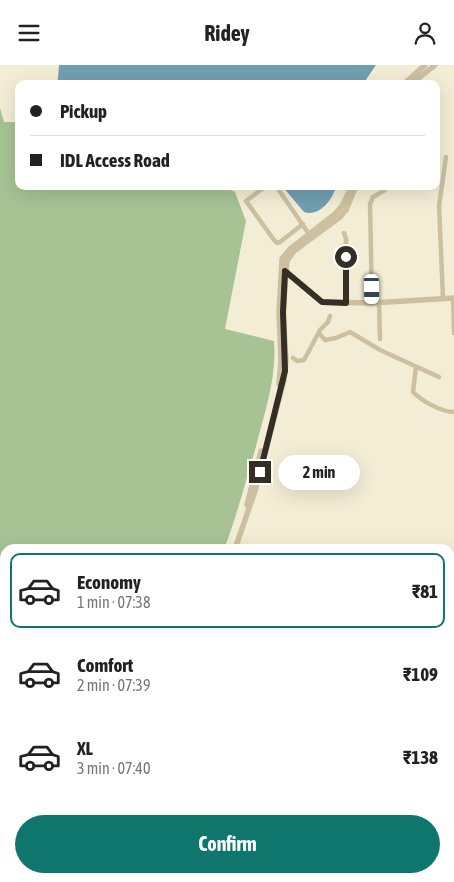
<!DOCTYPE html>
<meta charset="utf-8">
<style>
:root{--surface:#fff;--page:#f2f2f2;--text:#222;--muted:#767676;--line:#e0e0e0;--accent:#0f766e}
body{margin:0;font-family:"Asap Condensed",sans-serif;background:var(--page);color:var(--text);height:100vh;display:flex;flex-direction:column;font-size:19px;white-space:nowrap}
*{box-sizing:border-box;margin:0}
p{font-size:16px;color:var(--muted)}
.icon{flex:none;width:28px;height:28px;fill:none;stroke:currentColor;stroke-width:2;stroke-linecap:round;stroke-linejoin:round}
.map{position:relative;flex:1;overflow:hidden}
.sheet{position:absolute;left:0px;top:479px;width:455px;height:339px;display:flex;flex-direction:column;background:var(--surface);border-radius:15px 15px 0 0;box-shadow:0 5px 20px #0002}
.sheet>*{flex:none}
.hud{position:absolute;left:15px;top:15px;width:425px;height:110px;border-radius:10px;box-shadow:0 5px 20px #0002;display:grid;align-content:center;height:110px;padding:0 15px;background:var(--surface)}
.end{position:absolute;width:22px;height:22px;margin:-11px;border:6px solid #352e24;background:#fff;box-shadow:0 0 0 2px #fff}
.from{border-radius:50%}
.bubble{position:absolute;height:35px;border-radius:18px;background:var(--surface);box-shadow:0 5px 20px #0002;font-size:16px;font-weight:700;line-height:35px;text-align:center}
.car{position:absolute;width:15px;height:30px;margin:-15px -8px;border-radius:6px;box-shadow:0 0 4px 1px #0007;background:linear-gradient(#fff 24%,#345 0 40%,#fff 0 76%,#345 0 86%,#fff 0)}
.hud b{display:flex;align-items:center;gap:18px;height:48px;font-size:19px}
.hud b+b{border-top:1px solid var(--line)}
.hud i{width:12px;height:12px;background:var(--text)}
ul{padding:9px 0 0;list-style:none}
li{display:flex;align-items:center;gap:15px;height:75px;margin:0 10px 8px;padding:0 5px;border:2px solid transparent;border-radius:10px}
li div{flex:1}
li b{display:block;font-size:19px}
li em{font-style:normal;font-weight:700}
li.current{border-color:var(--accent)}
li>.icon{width:45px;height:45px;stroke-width:1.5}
.action{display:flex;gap:10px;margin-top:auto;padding:10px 15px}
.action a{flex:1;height:58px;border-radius:30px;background:var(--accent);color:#fff;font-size:20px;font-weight:700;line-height:58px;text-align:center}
header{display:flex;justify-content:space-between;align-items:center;height:65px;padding:0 15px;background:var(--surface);font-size:22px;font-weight:700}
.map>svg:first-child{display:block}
.grass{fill:#a7c394}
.water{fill:#719fb2}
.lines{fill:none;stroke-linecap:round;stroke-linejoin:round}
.stream{stroke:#719fb2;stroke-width:1}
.minor{stroke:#ccc0a0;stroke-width:4.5}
.tertiary{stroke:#ccc0a0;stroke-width:5.5}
.route{stroke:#352e24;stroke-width:6}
</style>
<header><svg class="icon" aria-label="menu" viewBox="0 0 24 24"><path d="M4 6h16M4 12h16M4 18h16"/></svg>Ridey<svg class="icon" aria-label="person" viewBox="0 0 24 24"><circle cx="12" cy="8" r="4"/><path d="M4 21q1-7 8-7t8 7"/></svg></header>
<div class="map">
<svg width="454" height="817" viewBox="0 0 454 817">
<rect width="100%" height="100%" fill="#f3edd5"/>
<path class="grass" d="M0,43L4,57H19V121H223L235,127L246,156L225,264L274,276C277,314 264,349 255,385C245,418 237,451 224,484H5V556L0,555Z"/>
<path class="water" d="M59,0H376L363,19H55L58,14Z
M282,121H336C333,135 319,152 304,147Z
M454,793V817H406L409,813L450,812V795Z"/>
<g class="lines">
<path class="stream" d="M203,812V817"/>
<path class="minor" d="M266,121L246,136L274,175L277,178L280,177L303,159
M276,121L309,169
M344,168L346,174V238
M443,233L439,141L446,92
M453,233L454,268
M379,237L380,274
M372,238L370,139L373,132L385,125
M319,268L325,275L336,273L350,267L380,285L439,312
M293,293L297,296L304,295L320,265L328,257L330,251
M416,302L413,327C422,336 441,347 454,347
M450,535H454
M450,563H454
M0,584H5
M450,593H454
M0,641L5,642
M0,652H5
M0,697L5,698
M0,742H5
M4,797L5,790
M0,807L5,808
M35,817V812
M41,817L42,812
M145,817L146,812"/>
<path class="tertiary" d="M404,19L425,0
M411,19L435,0
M284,205L322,237L372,238L454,233
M279,319L281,296L279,247L282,194L290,184L335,149L342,141L352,121
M247,440L261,386
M235,484L255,426L284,315L286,295L283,247L287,196L294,186L340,152L346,145L356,121
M0,559H5
M0,565L5,566
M450,621H454
M450,627H454"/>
</g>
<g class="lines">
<path class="route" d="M260,407L285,306L283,247L285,206L322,237L346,238V192"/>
</g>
</svg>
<i class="end from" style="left:346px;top:192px"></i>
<i class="end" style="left:260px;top:407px"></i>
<div class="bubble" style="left:278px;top:390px;width:82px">2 min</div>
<i class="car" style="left:372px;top:224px;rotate:179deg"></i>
<div class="hud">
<b><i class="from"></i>Pickup</b>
<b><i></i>IDL Access Road</b>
</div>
<section class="sheet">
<ul>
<li class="current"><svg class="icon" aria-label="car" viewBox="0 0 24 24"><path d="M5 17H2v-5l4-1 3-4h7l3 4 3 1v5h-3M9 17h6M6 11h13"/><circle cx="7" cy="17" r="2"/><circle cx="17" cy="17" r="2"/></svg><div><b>Economy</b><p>1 min · 07:38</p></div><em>₹81</em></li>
<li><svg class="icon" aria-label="car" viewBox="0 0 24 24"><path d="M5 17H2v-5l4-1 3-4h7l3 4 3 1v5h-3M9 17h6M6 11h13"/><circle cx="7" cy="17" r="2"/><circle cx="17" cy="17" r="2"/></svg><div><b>Comfort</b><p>2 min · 07:39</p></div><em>₹109</em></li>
<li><svg class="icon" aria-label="car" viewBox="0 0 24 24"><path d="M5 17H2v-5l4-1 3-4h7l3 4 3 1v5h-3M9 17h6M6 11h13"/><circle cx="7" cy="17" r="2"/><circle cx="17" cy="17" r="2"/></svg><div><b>XL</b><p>3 min · 07:40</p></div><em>₹138</em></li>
</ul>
<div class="action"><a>Confirm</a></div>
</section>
</div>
